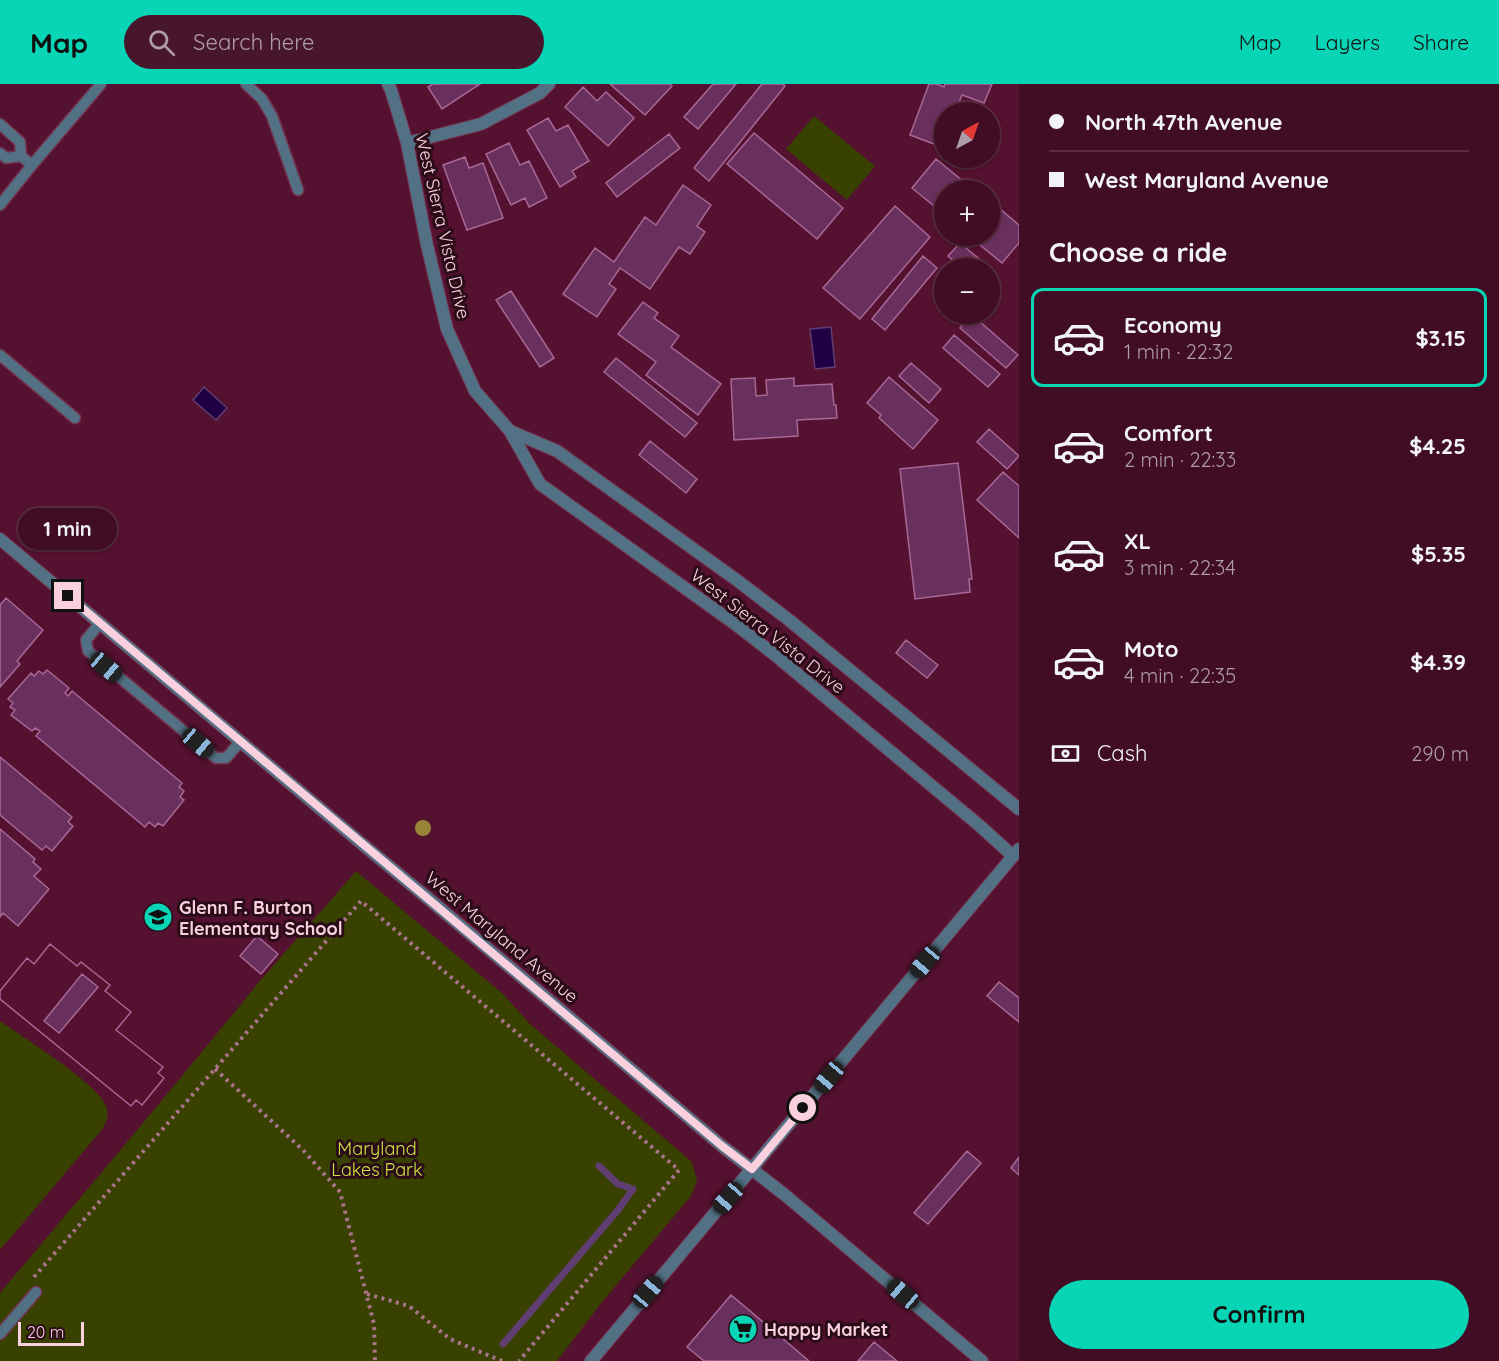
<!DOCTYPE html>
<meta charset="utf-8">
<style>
:root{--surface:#400d24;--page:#47162c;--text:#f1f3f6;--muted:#ae9ca6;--line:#592d41;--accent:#08d5b5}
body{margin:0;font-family:Quicksand,sans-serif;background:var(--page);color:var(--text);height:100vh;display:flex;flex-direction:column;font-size:22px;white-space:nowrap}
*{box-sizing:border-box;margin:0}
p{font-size:20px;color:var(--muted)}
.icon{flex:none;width:33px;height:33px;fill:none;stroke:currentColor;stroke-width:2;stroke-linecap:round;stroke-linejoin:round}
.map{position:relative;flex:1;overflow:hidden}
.side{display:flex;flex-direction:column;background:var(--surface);width:480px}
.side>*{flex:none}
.banner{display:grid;align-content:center;height:132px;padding:0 30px;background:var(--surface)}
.needle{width:39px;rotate:40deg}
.fabs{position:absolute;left:934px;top:18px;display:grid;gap:12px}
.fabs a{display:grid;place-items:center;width:66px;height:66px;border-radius:50%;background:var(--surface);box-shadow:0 2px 4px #0004,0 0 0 2px var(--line);font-size:30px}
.scale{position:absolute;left:18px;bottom:15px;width:66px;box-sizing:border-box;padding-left:6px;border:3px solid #fbd0de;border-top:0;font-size:16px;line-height:21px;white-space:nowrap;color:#fbd0de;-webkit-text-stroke:4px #290c18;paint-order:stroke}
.end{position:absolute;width:27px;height:27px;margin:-14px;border:8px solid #fbd0de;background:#111;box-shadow:0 0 0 3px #111}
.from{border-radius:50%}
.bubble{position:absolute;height:42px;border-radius:21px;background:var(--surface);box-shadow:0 2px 4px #0004,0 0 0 2px var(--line);font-size:20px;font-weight:800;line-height:42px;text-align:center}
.car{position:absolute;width:18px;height:36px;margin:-18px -9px;border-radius:8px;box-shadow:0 0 4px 2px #0007;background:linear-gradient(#222 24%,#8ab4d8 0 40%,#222 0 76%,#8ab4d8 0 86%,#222 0)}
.banner b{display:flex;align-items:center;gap:21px;height:57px;font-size:22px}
.banner b+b{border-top:2px solid var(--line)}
.banner i{width:15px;height:15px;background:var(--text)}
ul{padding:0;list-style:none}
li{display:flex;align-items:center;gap:18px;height:99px;margin:0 12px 9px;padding:0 18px;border:3px solid transparent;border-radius:12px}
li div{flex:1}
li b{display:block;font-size:22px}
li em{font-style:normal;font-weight:800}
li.on{border-color:var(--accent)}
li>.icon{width:54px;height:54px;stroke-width:1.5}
h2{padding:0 30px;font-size:27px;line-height:72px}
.pay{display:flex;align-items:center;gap:15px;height:66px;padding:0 30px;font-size:22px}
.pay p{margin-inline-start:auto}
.cta{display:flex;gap:12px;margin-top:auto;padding:12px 30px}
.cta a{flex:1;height:69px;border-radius:36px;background:var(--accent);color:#111;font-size:24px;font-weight:800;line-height:69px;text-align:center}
header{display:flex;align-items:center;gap:36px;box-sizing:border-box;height:84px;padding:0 30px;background:var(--accent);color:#111}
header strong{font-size:28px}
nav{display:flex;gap:33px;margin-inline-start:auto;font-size:21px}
.search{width:420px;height:54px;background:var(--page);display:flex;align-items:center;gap:15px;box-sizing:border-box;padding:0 21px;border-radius:33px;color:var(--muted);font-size:22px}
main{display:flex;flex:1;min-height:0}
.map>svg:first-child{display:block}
.green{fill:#394100}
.water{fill:#1f0044;stroke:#613e72;stroke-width:1.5}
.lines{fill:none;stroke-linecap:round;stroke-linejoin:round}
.stream{stroke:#613e72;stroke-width:7}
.building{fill:#6a305d;stroke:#a76897;stroke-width:1.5;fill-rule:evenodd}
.service-casing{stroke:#73334f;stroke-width:13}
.minor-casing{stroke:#73334f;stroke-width:14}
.tertiary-casing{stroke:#73334f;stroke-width:14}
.path{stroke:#ab748a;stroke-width:4;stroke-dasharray:3 4.5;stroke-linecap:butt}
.service{stroke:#537184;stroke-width:10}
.minor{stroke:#537184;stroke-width:12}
.tertiary{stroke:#537184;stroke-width:12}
.tree{fill:#98853a}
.route{stroke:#fbd0de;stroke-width:8}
.labels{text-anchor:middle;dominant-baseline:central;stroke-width:6;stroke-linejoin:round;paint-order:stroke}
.street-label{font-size:18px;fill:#fbd0de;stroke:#290c18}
.poi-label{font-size:18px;font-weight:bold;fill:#fbd0de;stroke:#290c18;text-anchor:start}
.park-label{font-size:18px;fill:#cee443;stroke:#290c18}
</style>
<header>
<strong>Map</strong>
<div class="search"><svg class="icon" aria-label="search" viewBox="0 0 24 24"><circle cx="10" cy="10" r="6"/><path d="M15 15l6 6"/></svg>Search here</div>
<nav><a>Map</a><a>Layers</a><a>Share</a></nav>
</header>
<main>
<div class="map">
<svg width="1019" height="1277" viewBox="0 0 1019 1277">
<rect width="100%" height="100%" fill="#551130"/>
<path class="green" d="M814,32L875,82L847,116L786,65Z
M356,787L503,910L529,939L692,1078L697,1097L691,1112L602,1218L557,1277H0V1209L144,1038L265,891L351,793Z
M0,937C21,952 100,1001 106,1022C110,1032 106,1040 100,1048L0,1166Z"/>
<path class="water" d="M831,243L835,283L815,285L810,245Z
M204,303L227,324L216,336L193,316Z"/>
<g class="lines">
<path class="stream" d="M503,1260L618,1126L633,1105L618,1100L599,1082"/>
</g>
<path class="building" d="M433,0H480L442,25L428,3Z
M610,0H670L672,2L645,31Z
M713,0H736L698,45L684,33Z
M762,0H783L785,2L709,97L694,84Z
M929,0H937L944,3L945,0H992L984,19L962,11L955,28H945V57L942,63L910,51Z
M583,3L597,17L606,8L634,34L608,62L565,23Z
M548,34L556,47L568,41L589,77L572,87L576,93L560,103L527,46Z
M754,49L843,124L817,155L727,80Z
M669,50L680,64L617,113L606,99Z
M509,59L520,81L529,77L547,114L529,123L525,114L511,121L486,70Z
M465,73L469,84L483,79L503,134L467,146L443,81Z
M936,75L974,106H945V131L912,104Z
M683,101L711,121L697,142L705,148L690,170L679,163L650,205L620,184L609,200L616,205L597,233L563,210L595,164L614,178L645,133L656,141Z
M993,119L1019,141V159L1002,179L969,152H990V120L991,121Z
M895,122L930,153L860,235L823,204Z
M960,159L990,184H962L948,172Z
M923,172L937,184L885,246L872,235Z
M511,207L554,274L540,283L496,216Z
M643,218L658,229L654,234L679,252L671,263L721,300L698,331L646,291L656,278L618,250Z
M971,230L1018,271L1006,284L960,244Z
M954,251L1000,290L988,303L943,264Z
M616,274L697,339L685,353L604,288Z
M911,279L941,305L929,319L899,292Z
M889,293L938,336L913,365L879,334L881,331L867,319Z
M755,294L756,312L767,311L766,296L794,294V302L832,300L834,321H836L837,334L797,336L798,352L734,356L731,295Z
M989,345L1019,372L1007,385L977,358Z
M650,357L697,395L686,409L639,371Z
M958,379L972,495H969L970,508L915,515L900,385Z
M1003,388L1019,402V454L977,416Z
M6,514L43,546L17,577L20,580L0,603V521Z
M906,556L938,581L927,594L896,569Z
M47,586L69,604L65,609L68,612L72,607L182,699L179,703L184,707L180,713L184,716L163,742L158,739L155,743L149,738L145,743L36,652L40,647L35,644L32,647L11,631L15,626L10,623L13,619L8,615L31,589L34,592L39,587L43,590Z
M0,673L72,733L68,738L73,742L52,767L46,762L42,766L0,731Z
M0,745L35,775L33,778L41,785L34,792L49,805L18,842L3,829L0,833Z
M257,852L278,870L261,890L240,872Z
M50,860L77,882L81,878L110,901L105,907L131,928L116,946L163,983L158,989L164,994L142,1021L136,1016L131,1022L0,915V907L27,874L34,880ZM82,890L98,903L59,949L44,937Z
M50,860L77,882L81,878L110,901L105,907L131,928L116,946L163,983L158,989L164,994L142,1021L136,1016L131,1022L0,915V907L27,874L34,880Z
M999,898L1019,914V938L987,912Z
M967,1067L981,1079L928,1140L914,1129Z
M1019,1073V1091L1011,1084Z
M731,1211L781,1253L809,1277H704L687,1263Z
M874,1258L897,1277H858Z"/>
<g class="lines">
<g class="service-casing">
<path id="service" d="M246,0L262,15L272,32L298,106
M0,40L20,58L21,72L6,74L0,69
M21,72L32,81L101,0
M0,121L32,81
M0,271L75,334
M100,539L86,556L88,567L216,674H226L240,658
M0,1250L36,1208"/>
</g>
<g class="minor-casing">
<path id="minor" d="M388,0L391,6L407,59L427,161L447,245L475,307L510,347L540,400L735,540L775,571L980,742L1013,772
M407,59L481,40L540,9L549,0
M510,347L557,367L738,497L789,536L1019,725"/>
</g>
<g class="tertiary-casing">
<path id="tertiary" d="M0,455L367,764L430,816L722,1062L785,1111L982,1277
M591,1277L1019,765"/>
</g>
<path class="path" d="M215,985L303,1066L340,1108L374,1240L375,1277
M34,1193L361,817L679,1086L519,1277
M367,1210L409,1222L450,1255L502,1277"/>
<use href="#service" class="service"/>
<use href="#minor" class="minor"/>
<use href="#tertiary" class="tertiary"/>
</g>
<circle class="tree" cx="423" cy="744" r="8"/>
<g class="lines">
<path class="route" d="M68,512C287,695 504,879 722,1062L752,1085L803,1024"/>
</g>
<defs>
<g id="school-disc" transform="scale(1.5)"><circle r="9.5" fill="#08d5b5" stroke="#290c18"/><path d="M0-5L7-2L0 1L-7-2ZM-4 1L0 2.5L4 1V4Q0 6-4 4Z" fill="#111"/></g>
<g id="supermarket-disc" transform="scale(1.5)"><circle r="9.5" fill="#08d5b5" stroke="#290c18"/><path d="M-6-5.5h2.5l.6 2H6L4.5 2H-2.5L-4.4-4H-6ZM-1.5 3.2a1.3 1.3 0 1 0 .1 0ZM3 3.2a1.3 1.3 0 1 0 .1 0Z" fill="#111"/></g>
</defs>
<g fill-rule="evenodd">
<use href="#school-disc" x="158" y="833"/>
<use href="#supermarket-disc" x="743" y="1245"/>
</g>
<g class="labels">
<g class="street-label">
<text transform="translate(443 142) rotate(77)">West Sierra Vista Drive</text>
<text transform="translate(768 547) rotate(38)">West Sierra Vista Drive</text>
<text transform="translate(502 853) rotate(40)">West Maryland Avenue</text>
</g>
<g class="poi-label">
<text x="179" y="823">Glenn F. Burton<tspan x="179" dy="21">Elementary School</tspan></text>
<text x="764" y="1245">Happy Market</text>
</g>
<g class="park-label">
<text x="377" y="1064">Maryland<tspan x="377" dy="21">Lakes Park</tspan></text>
</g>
</g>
</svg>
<div class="fabs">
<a><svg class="needle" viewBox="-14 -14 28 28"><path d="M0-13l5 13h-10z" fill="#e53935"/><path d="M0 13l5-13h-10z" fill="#ae9ca6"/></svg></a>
<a>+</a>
<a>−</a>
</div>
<div class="scale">20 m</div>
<i class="end from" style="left:803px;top:1024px"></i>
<i class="end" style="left:68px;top:512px"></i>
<div class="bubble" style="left:18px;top:424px;width:99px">1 min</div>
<i class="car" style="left:106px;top:583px;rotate:130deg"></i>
<i class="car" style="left:198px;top:659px;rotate:130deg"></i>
<i class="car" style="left:925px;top:878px;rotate:220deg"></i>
<i class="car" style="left:829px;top:993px;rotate:220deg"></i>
<i class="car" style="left:728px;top:1114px;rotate:221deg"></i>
<i class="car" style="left:648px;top:1208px;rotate:40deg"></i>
<i class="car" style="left:903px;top:1210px;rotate:310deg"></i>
</div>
<section class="side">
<div class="banner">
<b><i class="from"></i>North 47th Avenue</b>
<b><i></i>West Maryland Avenue</b>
</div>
<h2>Choose a ride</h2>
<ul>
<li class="on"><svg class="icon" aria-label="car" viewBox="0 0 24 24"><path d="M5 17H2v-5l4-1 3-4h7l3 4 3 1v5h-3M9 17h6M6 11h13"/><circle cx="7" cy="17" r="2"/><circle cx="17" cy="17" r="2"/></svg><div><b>Economy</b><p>1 min · 22:32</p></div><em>$3.15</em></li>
<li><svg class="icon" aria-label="car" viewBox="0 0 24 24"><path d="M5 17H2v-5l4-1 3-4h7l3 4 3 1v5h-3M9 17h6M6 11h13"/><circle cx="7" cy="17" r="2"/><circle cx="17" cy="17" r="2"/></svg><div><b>Comfort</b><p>2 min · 22:33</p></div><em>$4.25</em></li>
<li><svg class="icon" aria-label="car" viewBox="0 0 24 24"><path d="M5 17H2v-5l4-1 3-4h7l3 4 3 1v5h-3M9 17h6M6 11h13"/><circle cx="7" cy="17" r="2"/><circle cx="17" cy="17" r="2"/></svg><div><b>XL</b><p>3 min · 22:34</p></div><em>$5.35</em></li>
<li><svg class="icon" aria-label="car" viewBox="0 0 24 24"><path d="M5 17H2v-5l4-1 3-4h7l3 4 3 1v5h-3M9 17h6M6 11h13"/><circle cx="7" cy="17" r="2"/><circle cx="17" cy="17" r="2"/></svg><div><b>Moto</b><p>4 min · 22:35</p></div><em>$4.39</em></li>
</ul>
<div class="pay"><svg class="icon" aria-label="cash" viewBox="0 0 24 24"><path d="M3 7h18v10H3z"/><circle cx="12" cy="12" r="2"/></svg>Cash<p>290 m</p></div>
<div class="cta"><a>Confirm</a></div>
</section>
</main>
